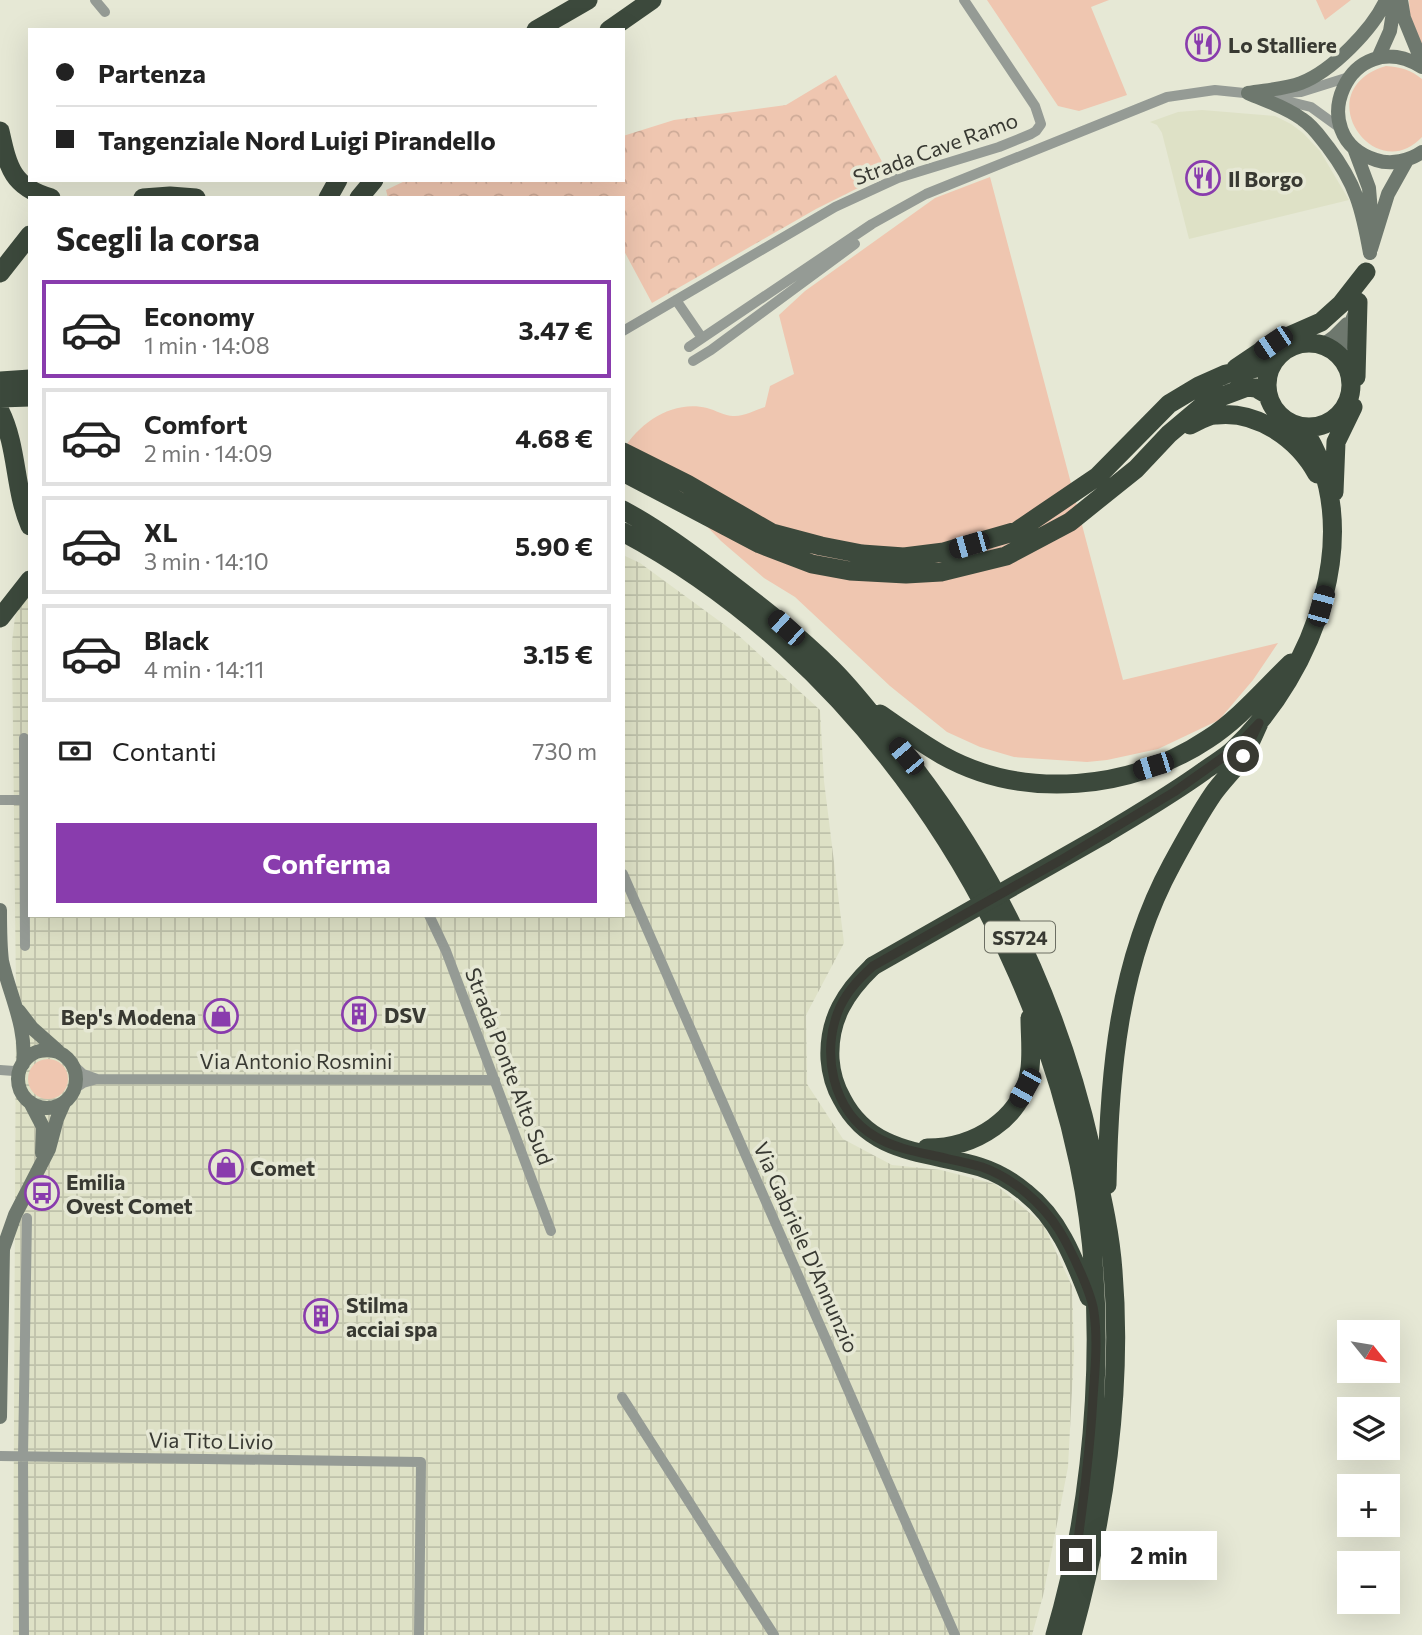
<!DOCTYPE html>
<html lang="it">
<meta charset="utf-8">
<style>
:root{--surface:#fff;--page:#f6f6f6;--text:#222;--muted:#767676;--line:#e0e0e0;--accent:#893cad}
body{margin:0;font-family:Commissioner,sans-serif;background:var(--page);color:var(--text);height:100vh;display:flex;flex-direction:column;font-size:26px;white-space:nowrap}
*{box-sizing:border-box;margin:0}
p{font-size:23px;color:var(--muted)}
.icon{flex:none;width:38px;height:38px;fill:none;stroke:currentColor;stroke-width:2;stroke-linecap:round;stroke-linejoin:round}
.map{position:relative;flex:1;overflow:hidden}
.side{position:absolute;left:28px;top:196px;width:597px;height:721px;display:flex;flex-direction:column;background:var(--surface);border-radius:0px;box-shadow:0 7px 28px #0002}
.side>*{flex:none}
.guide{position:absolute;left:28px;top:28px;width:597px;height:154px;border-radius:0px;box-shadow:0 7px 28px #0002;display:grid;align-content:center;height:154px;padding:0 28px;background:var(--surface)}
.needle{width:46px;rotate:120deg}
.buttons{position:absolute;left:1337px;top:1320px;display:grid;gap:14px}
.buttons a{display:grid;place-items:center;width:63px;height:63px;border-radius:0px;background:var(--surface);box-shadow:0 7px 28px #0002;font-size:35px}
.end{position:absolute;width:32px;height:32px;margin:-16px;border:9px solid #383932;background:#fff;box-shadow:0 0 0 4px #fff}
.from{border-radius:50%}
.bubble{position:absolute;height:49px;border-radius:0px;background:var(--surface);box-shadow:0 7px 28px #0002;font-size:23px;font-weight:700;line-height:49px;text-align:center}
.car{position:absolute;width:21px;height:42px;margin:-21px -10px;border-radius:9px;box-shadow:0 0 5px 2px #0007;background:linear-gradient(#222 24%,#8ab4d8 0 40%,#222 0 76%,#8ab4d8 0 86%,#222 0)}
.guide b{display:flex;align-items:center;gap:24px;height:66px;font-size:26px}
.guide b+b{border-top:2px solid var(--line)}
.guide i{width:18px;height:18px;background:var(--text)}
ul{padding:0;list-style:none}
li{display:flex;align-items:center;gap:21px;height:98px;margin:0 14px 10px;padding:0 14px;border:4px solid var(--line);border-radius:0px}
li div{flex:1}
li b{display:block;font-size:26px}
li em{font-style:normal;font-weight:700}
li.active{border-color:var(--accent)}
li>.icon{width:63px;height:63px;stroke-width:1.5}
h2{padding:0 28px;font-size:32px;line-height:84px}
.pay{display:flex;align-items:center;gap:18px;height:77px;padding:0 28px;font-size:26px}
.pay p{margin-inline-start:auto}
.button{display:flex;gap:14px;margin-top:auto;padding:14px 28px}
.button a{flex:1;height:80px;border-radius:0px;background:var(--accent);color:#fff;font-size:28px;font-weight:700;line-height:80px;text-align:center}
.map>svg:first-child{display:block}
.built{fill:#dee1c6}
.industrial{fill:url(#industrial-grid)}
.green{fill:#efc6b0}
.park{fill:url(#park-crowns)}
.lines{fill:none;stroke-linecap:round;stroke-linejoin:round}
.street{stroke:#959b95;stroke-width:10}
.secondary{stroke:#6e786e;stroke-width:14}
.highway{stroke:#3c493c;stroke-width:19}
.highway-bridge{stroke:#3c493c;stroke-width:19}
.route{stroke:#383932;stroke-width:9}
.labels{text-anchor:middle;dominant-baseline:central;stroke-width:7;stroke-linejoin:round;paint-order:stroke}
.shield{fill:#e6e8d5;stroke:#6c6e63;stroke-width:2}
.shield-label{font-size:19px;font-weight:bold;fill:#383932}
.poi-label{font-size:21px;font-weight:bold;fill:#383932;stroke:#e6e8d5;text-anchor:start}
.street-label{font-size:21px;fill:#383932;stroke:#e6e8d5}
</style>
<div class="map">
<svg width="1422" height="1635" viewBox="0 0 1422 1635">
<defs>
<pattern id="industrial-grid" width="8" height="8" patternUnits="userSpaceOnUse" patternTransform="scale(1.75)"><rect width="8" height="8" fill="#dee1c6"/><path d="M0 4h8M4 0v8" fill="none" stroke="#bfc2ab"/></pattern>
<pattern id="park-crowns" width="20" height="18" patternUnits="userSpaceOnUse" patternTransform="scale(1.75)"><rect width="20" height="18" fill="#efc6b0"/><path d="M2 6a3 3 0 1 1 6 0M12 15a3 3 0 1 1 6 0" fill="none" stroke="#ceab98"/></pattern>
</defs>
<rect width="100%" height="100%" fill="#e6e8d5"/>
<path class="built" d="M1202,110L1275,116L1291,124L1303,133L1320,151L1349,200L1189,239L1162,133L1157,125L1150,122L1178,112Z"/>
<path class="industrial" d="M623,555L640,563L737,634L820,710L824,781L844,943L806,1015L807,1084L843,1139L892,1165L941,1170L995,1184L1043,1224L1072,1286L1074,1352L1068,1467L1043,1596L1032,1635H13L16,992L12,642L15,617L23,597L30,589V915H623Z"/>
<path class="green" d="M987,0H1109L1091,7L1127,95L1079,111L1058,106Z
M1316,0H1351L1325,20Z
M1409,0H1422V45L1410,15Z
M1386,66C1401,67 1411,70 1422,79V137C1375,188 1306,90 1386,66Z
M990,177L1123,680L1278,643L1253,680L1219,720L1158,749L1107,760L1087,762L1014,757L980,747L947,732L890,686L795,597L764,578L721,541L690,509L623,450C640,422 673,400 707,408C715,410 725,416 733,416C743,417 756,410 765,407L770,386L794,374L779,315L805,291L935,198Z
M28 1079a20 20 0 1 1 40 0a20 20 0 1 1-40 0Z"/>
<path class="park" d="M836,75L888,173L816,209L652,303L623,249V198H388L386,190L407,180H623V136L674,120L786,105Z"/>
<g class="lines">
<path class="street" d="M95,0L105,12
M1281,93L1301,92L1349,77
M1270,97L1311,107L1340,128
M676,300L702,338
M623,331L835,207L898,178L999,147L1031,134L1036,131L1041,124L1035,106L964,0
M689,347L872,224L926,194L1167,97L1215,90L1254,94
M693,361L711,350L855,244
M24,738L25,946
M0,800H24
M623,874L955,1635
M429,915L446,951L551,1231
M73,1065L83,1074L97,1079
M0,1070L14,1071L22,1067
M74,1089L83,1083L97,1079L495,1080
M622,1397L774,1635
M0,1456L421,1462L419,1635
M24,1635L23,1456L27,1218"/>
<path class="secondary" d="M1401,0L1404,18L1422,62
M1378,58L1390,31L1395,0
M1422,67C1349,22 1301,137 1376,160C1391,165 1409,161 1422,152
M1248,93C1266,101 1286,107 1302,119C1313,126 1320,137 1328,147C1356,184 1362,208 1370,253
M1248,93C1265,90 1285,89 1301,83C1332,71 1373,29 1386,0
M1354,148L1369,188L1372,224
M1371,249L1388,194L1407,160
M1323,345L1334,337L1347,324
M1338,354L1355,313
M0,910C0,926 0,945 2,961C10,996 27,1027 23,1064
M19,1011L32,1028L58,1051
M18 1079a29 29 0 1 1 58 0a29 29 0 1 1-58 0Z
M30,1102L43,1127L42,1153
M0,1417L3,1249L15,1215L49,1149L57,1119L64,1103"/>
<path class="highway" d="M536,30L588,0
M609,30L652,0
M0,131C8,167 12,187 51,198
M143,198L170,196L196,198
M328,198L338,180
M359,198L374,180
M0,273L30,235
M1267 385a42 42 0 1 1 84 0a42 42 0 1 1-84 0Z
M1236,368L1273,343L1321,322L1341,304L1366,272
M1356,377L1358,302
M0,381L30,379
M0,398L30,397
M0,411C18,447 14,489 30,526
M1190,425C1197,422 1207,415 1216,415C1257,410 1298,439 1317,474
M623,452L687,484L772,533L821,546L862,554L904,557L944,552L1017,531L1098,476L1169,404L1199,386L1226,374L1272,365
M623,472L760,544L812,564L850,571L906,574L941,572L1006,556L1070,522L1136,469L1169,434L1207,402L1247,387L1256,388L1268,395
M1334,492L1336,442L1353,407
M623,510C658,529 689,552 721,576C759,605 798,635 832,669C852,689 870,712 887,734C988,855 1056,994 1091,1148C1100,1189 1110,1229 1113,1271C1123,1391 1104,1519 1072,1635
M623,532C857,657 1025,907 1079,1164C1110,1311 1097,1492 1055,1635
M0,618L30,580
M880,714C900,728 921,743 942,755C1024,801 1132,790 1208,739C1239,719 1264,689 1291,663
M1105,834C1138,814 1172,794 1204,771C1213,764 1225,758 1234,749C1314,673 1370,527 1302,427
M873,966C846,992 828,1019 830,1059C831,1073 835,1087 842,1099C871,1155 927,1151 980,1167C996,1172 1013,1182 1026,1193C1059,1219 1074,1259 1089,1297
M927,1148C974,1148 1024,1119 1030,1068C1032,1051 1030,1034 1030,1018
M1107,1185C1109,1075 1118,963 1172,864C1185,840 1198,816 1213,794C1222,781 1234,770 1243,757C1249,746 1254,734 1259,723"/>
<path class="highway-bridge" d="M873,966L1105,834"/>
</g>
<g class="lines">
<path class="route" d="M1076,1555C1083,1503 1090,1451 1093,1397C1095,1370 1098,1340 1094,1313C1092,1293 1070,1248 1059,1230C1042,1203 1013,1178 982,1167C966,1162 948,1159 931,1155C912,1151 893,1147 876,1137C832,1112 820,1051 840,1007C848,990 860,978 873,966L1061,860L1174,792L1232,751L1259,723L1243,756"/>
</g>
<defs>
<g id="restaurant-ring" transform="scale(1.75)"><circle r="9.5" fill="#e6e8d5" stroke="#893cad" stroke-width="1.5"/><path d="M-5-6h1v4h1v-4h1v4h1v-4h1v5L-1.5 .5V6h-2V.5L-5-1ZM5-6V6H3V1.5H1.5Q1.5-4 5-6Z" fill="#893cad"/></g>
<g id="building-ring" transform="scale(1.75)"><circle r="9.5" fill="#e6e8d5" stroke="#893cad" stroke-width="1.5"/><path d="M-4-6H4V6H1V3H-1V6H-4ZM-2.5-4.3h1.7v1.8h-1.7ZM.8-4.3h1.7v1.8H.8ZM-2.5-1h1.7V.8h-1.7ZM.8-1h1.7V.8H.8Z" fill="#893cad"/></g>
<g id="shop-ring" transform="scale(1.75)"><circle r="9.5" fill="#e6e8d5" stroke="#893cad" stroke-width="1.5"/><path d="M-5-2.5h2.3a2.7 3.5 0 0 1 5.4 0H5L5.5 6h-11ZM-1.5-2.5h3a1.5 2.3 0 0 0-3 0Z" fill="#893cad"/></g>
<g id="bus-ring" transform="scale(1.75)"><circle r="9.5" fill="#e6e8d5" stroke="#893cad" stroke-width="1.5"/><path d="M-5-6H5V4H4V6H2V4H-2V6H-4V4H-5ZM-3.5-4V0h7V-4ZM-3.5 1.2v1.5H-2V1.2ZM2 1.2v1.5H3.5V1.2Z" fill="#893cad"/></g>
</defs>
<g fill-rule="evenodd">
<use href="#restaurant-ring" x="1203" y="44"/>
<use href="#restaurant-ring" x="1203" y="178"/>
<use href="#building-ring" x="359" y="1014"/>
<use href="#shop-ring" x="221" y="1016"/>
<use href="#shop-ring" x="226" y="1167"/>
<use href="#bus-ring" x="42" y="1193"/>
<use href="#building-ring" x="321" y="1316"/>
</g>
<g class="labels">
<rect class="shield" x="985" y="921.5" width="70" height="31" rx="5"/>
<g class="shield-label">
<text x="1020" y="937">SS724</text>
</g>
<g class="poi-label">
<text x="1228" y="44">Lo Stalliere</text>
<text x="1228" y="178">Il Borgo</text>
<text x="384" y="1014">DSV</text>
<text x="196" y="1016" text-anchor="end">Bep's Modena</text>
<text x="250" y="1167">Comet</text>
<text x="66" y="1181">Emilia<tspan x="66" dy="24">Ovest Comet</tspan></text>
<text x="346" y="1304">Stilma<tspan x="346" dy="24">acciai spa</tspan></text>
</g>
<g class="street-label">
<text transform="translate(935 148) rotate(-20)">Strada Cave Ramo</text>
<text x="296" y="1060">Via Antonio Rosmini</text>
<text transform="translate(510 1066) rotate(69)">Strada Ponte Alto Sud</text>
<text transform="translate(807 1247) rotate(66)">Via Gabriele D'Annunzio</text>
<text transform="translate(211 1440) rotate(1)">Via Tito Livio</text>
</g>
</g>
</svg>
<div class="buttons">
<a><svg class="needle" viewBox="-14 -14 28 28"><path d="M0-13l5 13h-10z" fill="#e53935"/><path d="M0 13l5-13h-10z" fill="#767676"/></svg></a>
<a><svg class="icon" aria-label="layers" viewBox="0 0 24 24"><path d="M12 4l9 5-9 5-9-5zM3 14l9 5 9-5"/></svg></a>
<a>+</a>
<a>−</a>
</div>
<i class="end from" style="left:1243px;top:756px"></i>
<i class="end" style="left:1076px;top:1555px"></i>
<div class="bubble" style="left:1101px;top:1531px;width:116px">2 min</div>
<i class="car" style="left:1273px;top:343px;rotate:236deg"></i>
<i class="car" style="left:969px;top:545px;rotate:254deg"></i>
<i class="car" style="left:1321px;top:606px;rotate:15deg"></i>
<i class="car" style="left:786px;top:628px;rotate:312deg"></i>
<i class="car" style="left:906px;top:756px;rotate:320deg"></i>
<i class="car" style="left:1153px;top:766px;rotate:253deg"></i>
<i class="car" style="left:1025px;top:1088px;rotate:209deg"></i>
<div class="guide">
<b><i class="from"></i>Partenza</b>
<b><i></i>Tangenziale Nord Luigi Pirandello</b>
</div>
<section class="side">
<h2>Scegli la corsa</h2>
<ul>
<li class="active"><svg class="icon" aria-label="car" viewBox="0 0 24 24"><path d="M5 17H2v-5l4-1 3-4h7l3 4 3 1v5h-3M9 17h6M6 11h13"/><circle cx="7" cy="17" r="2"/><circle cx="17" cy="17" r="2"/></svg><div><b>Economy</b><p>1 min · 14:08</p></div><em>3.47 €</em></li>
<li><svg class="icon" aria-label="car" viewBox="0 0 24 24"><path d="M5 17H2v-5l4-1 3-4h7l3 4 3 1v5h-3M9 17h6M6 11h13"/><circle cx="7" cy="17" r="2"/><circle cx="17" cy="17" r="2"/></svg><div><b>Comfort</b><p>2 min · 14:09</p></div><em>4.68 €</em></li>
<li><svg class="icon" aria-label="car" viewBox="0 0 24 24"><path d="M5 17H2v-5l4-1 3-4h7l3 4 3 1v5h-3M9 17h6M6 11h13"/><circle cx="7" cy="17" r="2"/><circle cx="17" cy="17" r="2"/></svg><div><b>XL</b><p>3 min · 14:10</p></div><em>5.90 €</em></li>
<li><svg class="icon" aria-label="car" viewBox="0 0 24 24"><path d="M5 17H2v-5l4-1 3-4h7l3 4 3 1v5h-3M9 17h6M6 11h13"/><circle cx="7" cy="17" r="2"/><circle cx="17" cy="17" r="2"/></svg><div><b>Black</b><p>4 min · 14:11</p></div><em>3.15 €</em></li>
</ul>
<div class="pay"><svg class="icon" aria-label="cash" viewBox="0 0 24 24"><path d="M3 7h18v10H3z"/><circle cx="12" cy="12" r="2"/></svg>Contanti<p>730 m</p></div>
<div class="button"><a>Conferma</a></div>
</section>
</div>
